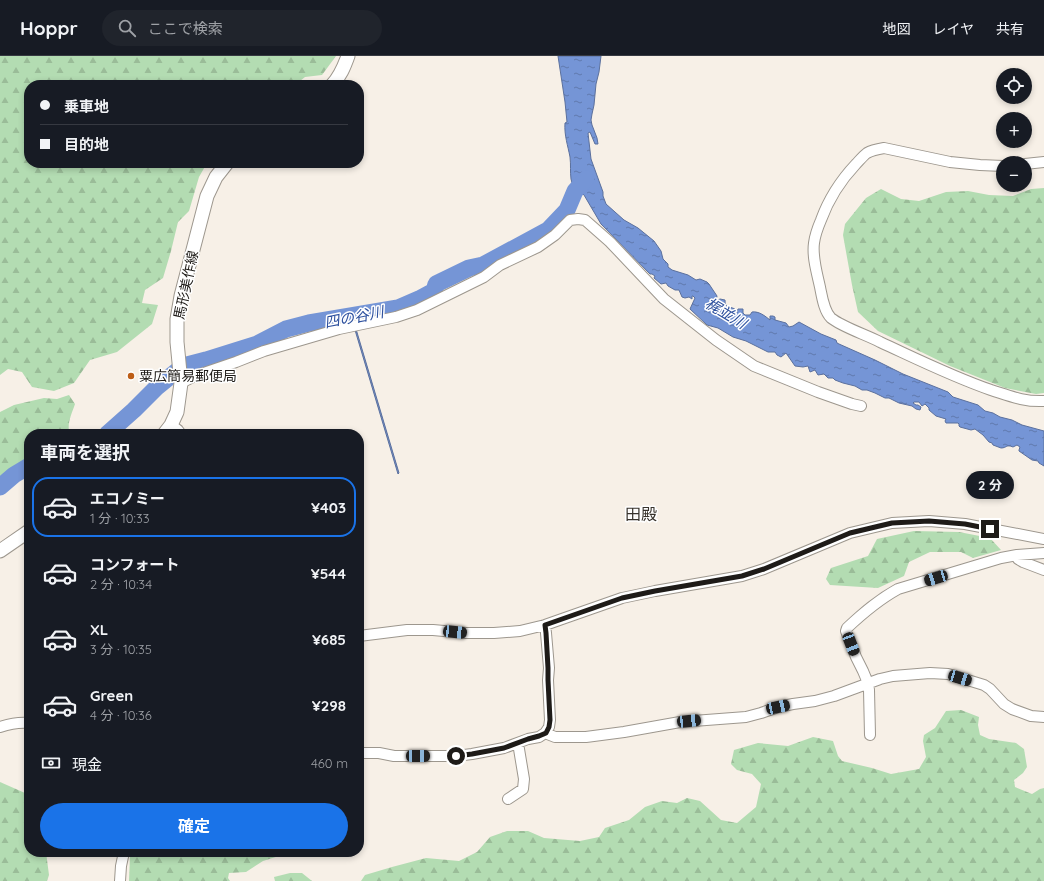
<!DOCTYPE html>
<html lang="ja">
<meta charset="utf-8">
<style>
:root{--surface:#171b24;--page:#20242c;--text:#f1f3f6;--muted:#9ea1a6;--line:#363941;--accent:#1a73e8}
body{margin:0;font-family:Quicksand,"Noto Sans JP",sans-serif;background:var(--page);color:var(--text);height:100vh;display:flex;flex-direction:column;font-size:15px;white-space:nowrap}
*{box-sizing:border-box;margin:0}
p{font-size:13px;color:var(--muted)}
.icon{flex:none;width:22px;height:22px;fill:none;stroke:currentColor;stroke-width:2;stroke-linecap:round;stroke-linejoin:round}
.map{position:relative;flex:1;overflow:hidden}
.details{position:absolute;left:24px;top:373px;width:340px;height:428px;display:flex;flex-direction:column;background:var(--surface);border-radius:16px;box-shadow:0 2px 6px #0003}
.details>*{flex:none}
.guide{position:absolute;left:24px;top:24px;width:340px;height:88px;border-radius:16px;box-shadow:0 2px 6px #0003;display:grid;align-content:center;height:88px;padding:0 16px;background:var(--surface)}
.buttons{position:absolute;left:996px;top:12px;display:grid;gap:8px}
.buttons a{display:grid;place-items:center;width:36px;height:36px;border-radius:50%;background:var(--surface);box-shadow:0 2px 6px #0003;font-size:20px}
.end{position:absolute;width:18px;height:18px;margin:-9px;border:5px solid #1e1b18;background:#fff;box-shadow:0 0 0 2px #fff}
.from{border-radius:50%}
.bubble{position:absolute;height:28px;border-radius:14px;background:var(--surface);box-shadow:0 2px 6px #0003;font-size:13px;font-weight:700;line-height:28px;text-align:center}
.car{position:absolute;width:12px;height:24px;margin:-12px -6px;border-radius:5px;box-shadow:0 0 3px 1px #0007;background:linear-gradient(#222 24%,#8ab4d8 0 40%,#222 0 76%,#8ab4d8 0 86%,#222 0)}
.guide b{display:flex;align-items:center;gap:14px;height:38px;font-size:15px}
.guide b+b{border-top:1px solid var(--line)}
.guide i{width:10px;height:10px;background:var(--text)}
ul{padding:0;list-style:none}
li{display:flex;align-items:center;gap:12px;height:60px;margin:0 8px 6px;padding:0 8px;border:2px solid transparent;border-radius:16px}
li div{flex:1}
li b{display:block;font-size:15px}
li em{font-style:normal;font-weight:700}
li.active{border-color:var(--accent)}
li>.icon{width:36px;height:36px;stroke-width:1.5}
h2{padding:0 16px;font-size:18px;line-height:48px}
.pay{display:flex;align-items:center;gap:10px;height:44px;padding:0 16px;font-size:15px}
.pay p{margin-inline-start:auto}
.action{display:flex;gap:8px;margin-top:auto;padding:8px 16px}
.action a{flex:1;height:46px;border-radius:24px;background:var(--accent);color:#fff;font-size:16px;font-weight:700;line-height:46px;text-align:center}
header{display:flex;align-items:center;gap:24px;box-sizing:border-box;height:56px;padding:0 20px;background:var(--surface);border-bottom:1px solid var(--line)}
header strong{font-size:19px}
nav{display:flex;gap:22px;margin-inline-start:auto;font-size:14px}
.search{width:280px;height:36px;background:var(--page);display:flex;align-items:center;gap:10px;box-sizing:border-box;padding:0 14px;border-radius:22px;color:var(--muted);font-size:15px}
.map>svg:first-child{display:block}
.forest{fill:url(#forest-firs)}
.water{fill:url(#water-ripples);stroke:#5b709d}
.lines{fill:none;stroke-linecap:round;stroke-linejoin:round}
.river{stroke:#7595d6;stroke-width:17}
.minor-casing{stroke:#9d978e;stroke-width:12}
.major-casing{stroke:#9d978e;stroke-width:15}
.minor{stroke:#fff;stroke-width:10}
.major{stroke:#fff;stroke-width:13}
.route{stroke:#1e1b18;stroke-width:5}
.poi-dot{fill:#bd5e17;stroke:#fff;stroke-width:1.5}
.labels{text-anchor:middle;dominant-baseline:central;stroke-width:3;stroke-linejoin:round;paint-order:stroke}
.street-label{font-size:14px;fill:#1e1b18;stroke:#fff}
.poi-label{font-size:14px;fill:#1e1b18;stroke:#fff;text-anchor:start}
.water-label{font-size:15px;font-style:italic;fill:#2d509e;stroke:#fff}
.quarter-label{font-size:16px;fill:#37322b;stroke:#fff}
</style>
<header>
<strong>Hoppr</strong>
<div class="search"><svg class="icon" aria-label="search" viewBox="0 0 24 24"><circle cx="10" cy="10" r="6"/><path d="M15 15l6 6"/></svg>ここで検索</div>
<nav><a>地図</a><a>レイヤ</a><a>共有</a></nav>
</header>
<div class="map">
<svg width="1044" height="825" viewBox="0 0 1044 825">
<defs>
<pattern id="forest-firs" width="22" height="20" patternUnits="userSpaceOnUse"><rect width="22" height="20" fill="#b3dcb2"/><path d="M5 1l3.5 6h-7zM16 11l3.5 6h-7z" fill="#9abc98"/></pattern>
<pattern id="water-ripples" width="26" height="14" patternUnits="userSpaceOnUse"><rect width="26" height="14" fill="#7595d6"/><path d="M2 4q2-2 4 0t4 0M15 11q2-2 4 0t4 0" fill="none" stroke="#5f79ad"/></pattern>
</defs>
<rect width="100%" height="100%" fill="#f7f0e7"/>
<path class="forest" d="M0,0H336L322,19L305,21L295,29H29V107H207L199,121L189,155L178,166L171,195L163,222L145,234L142,247L158,249L152,268L117,296L90,304L74,327L54,335L32,331L22,316L8,313L0,319Z
M1044,132V337L1036,338L1005,332L950,310L878,275L858,256L852,229L843,179L845,168L866,142L881,133L901,143L919,145L946,136L968,135L989,139L1013,140L1031,133Z
M69,339L75,348C72,357 66,369 70,378H29V407L16,413L0,427V356L14,349L44,342L57,343Z
M914,475L959,476L990,482L1001,494L973,502L961,496H930L909,506L904,520L878,532L830,529L826,523L831,512L868,500L877,483Z
M961,654L979,661L978,669L980,679L989,683L1016,687L1024,693L1027,711L1023,717L1014,724L1015,731L1032,738L1040,733L1044,732V825H361L365,819L392,811L426,802L459,805L477,796L490,781L507,775H528L544,782L580,785L599,781L605,772L629,764L645,751L662,745L677,747L687,742L700,745L721,764L737,767L756,751L761,728L752,718L737,714L731,708L734,694L758,687L788,690L813,681L833,685L838,700L842,705L872,712L891,718L919,713L926,701L923,685L924,679L935,672L946,655Z
M0,726L25,737L29,746V796H46L49,819L47,825H0Z
M133,796H284L282,799L263,805L246,816L229,817L228,822L230,825H129L130,799Z
M290,817H302L312,825H275L274,821Z"/>
<path class="water" d="M558,0H601L599,16L596,28L594,49L592,58L591,64L592,69L597,82L598,88H595L590,76L588,77L591,103L603,136V140L606,148L624,164L638,172L654,185L661,195L663,203L668,208V211L672,214L688,219L696,224L700,223L707,226L709,228L717,240L716,245L720,243L725,244C725,253 729,250 735,253L736,256H737L738,253H743V257L745,259H750L752,256C759,255 765,260 770,264V260H773L775,261V264L786,267L789,271L793,270L799,266L821,278L836,284L837,287L839,288L875,304L903,318L948,336L953,341L978,349L985,355L993,357L1000,361L1012,364L1022,369L1044,375V410L1039,407L1038,405L1032,404L1019,395V394L1020,391L1017,389L1013,391C1006,388 1007,392 1001,392L993,389L992,387L989,386L983,379L975,373L971,374L960,371L959,370V368L958,367H946L945,365L946,363L936,360L929,354V352L925,348L922,350L919,346H914L913,347L916,349H918L921,351L920,354L916,353L912,350L899,347L889,342H885L875,337L867,334H862L855,330L843,327L835,324L833,322H828L824,318L818,319L815,314L810,316L808,310L803,311L795,310L786,297L781,301L777,299L775,296H768L746,285L733,281L718,272L707,269L690,253L695,242L693,240H692V243L689,241L685,242L682,241L679,234H675L668,230L666,227L661,228L654,222L655,220L652,218H650L601,168L584,139L582,137H578C575,133 572,129 571,123C570,116 571,109 570,101C568,90 564,79 565,67L567,66L565,46Z
M356,273L399,417L398,418L355,274Z"/>
<g class="lines">
<path class="river" d="M107,378L134,354L156,332L183,310L206,304L257,288L286,273L309,267L398,252L421,242L434,235L436,228L469,212L483,209L548,174L567,154L575,135L586,123
M0,431L14,419L29,410"/>
<g class="minor-casing">
<path id="minor" d="M1025,108L1044,106
M1003,110L980,109L950,106L884,92C878,93 872,94 867,97C863,100 859,105 856,108C840,125 829,142 821,164C818,171 815,179 814,187C812,201 817,217 820,231C822,241 824,255 831,262C842,271 867,279 880,286C917,303 953,321 991,334C1010,340 1024,346 1044,345
M181,327L195,320L236,306L264,295L339,273L396,261L417,254L484,221L500,209L538,191L555,179L570,164L578,163L585,164L610,186L664,243L716,284L754,310L818,336L852,348L861,350
M171,369L178,374L181,378
M1017,499L1018,503L1023,506L1044,514
M359,580L407,574H433L466,577H494L520,575L545,569L562,563L622,542L655,535L742,520L764,513L850,477L892,467L929,465L965,468L1044,483
M0,671C9,668 19,666 29,667
M545,677L555,681H586L624,676L680,666L746,661L761,657L778,651L793,648L815,645L834,640L880,623L893,620L930,617L948,618L984,629L990,633L1004,648L1012,653L1031,660L1044,661
M870,679L869,634L868,627L863,615L856,601L846,575L847,572C864,556 878,544 898,533L1001,502L1017,499L1044,497
M359,697H379L394,700H456L472,698L504,692L528,683L539,681L545,677L549,671L550,664L548,624L549,612L546,577L545,569
M508,743L523,733L524,723L518,687
M120,825L121,810L124,796"/>
</g>
<g class="major-casing">
<path id="major" d="M332,29C340,21 344,11 348,0
M164,378L171,369L177,356L181,327L177,286V263L181,240L207,140L216,121L227,107
M0,495L29,475"/>
</g>
<use href="#minor" class="minor"/>
<use href="#major" class="major"/>
</g>
<g class="lines">
<path class="route" d="M456,700L472,698L504,692L528,683L539,680L546,677L549,671L550,664L548,624V612L546,577L545,569L622,542L655,535L742,520L764,513L850,477L892,467L929,465L965,468L990,473"/>
</g>
<circle class="poi-dot" cx="131" cy="320" r="4"/>
<g class="labels">
<g class="street-label">
<text transform="translate(186 229) rotate(-78)">馬形美作線</text>
</g>
<g class="poi-label">
<text x="139" y="320">粟広簡易郵便局</text>
</g>
<g class="water-label">
<text transform="translate(726 257) rotate(31)">梶並川</text>
<text transform="translate(354 261) rotate(-11)">四の谷川</text>
</g>
<g class="quarter-label">
<text x="641" y="458">田殿</text>
</g>
</g>
</svg>
<div class="buttons">
<a><svg class="icon" aria-label="locate" viewBox="0 0 24 24"><circle cx="12" cy="12" r="6"/><path d="M12 2v4M12 18v4M2 12h4M18 12h4"/></svg></a>
<a>+</a>
<a>−</a>
</div>
<i class="end from" style="left:456px;top:700px"></i>
<i class="end" style="left:990px;top:473px"></i>
<div class="bubble" style="left:966px;top:415px;width:48px">2 分</div>
<i class="car" style="left:936px;top:522px;rotate:253deg"></i>
<i class="car" style="left:455px;top:576px;rotate:96deg"></i>
<i class="car" style="left:851px;top:588px;rotate:159deg"></i>
<i class="car" style="left:960px;top:622px;rotate:107deg"></i>
<i class="car" style="left:778px;top:651px;rotate:78deg"></i>
<i class="car" style="left:689px;top:665px;rotate:84deg"></i>
<i class="car" style="left:418px;top:700px;rotate:90deg"></i>
<div class="guide">
<b><i class="from"></i>乗車地</b>
<b><i></i>目的地</b>
</div>
<section class="details">
<h2>車両を選択</h2>
<ul>
<li class="active"><svg class="icon" aria-label="car" viewBox="0 0 24 24"><path d="M5 17H2v-5l4-1 3-4h7l3 4 3 1v5h-3M9 17h6M6 11h13"/><circle cx="7" cy="17" r="2"/><circle cx="17" cy="17" r="2"/></svg><div><b>エコノミー</b><p>1 分 · 10:33</p></div><em>¥403</em></li>
<li><svg class="icon" aria-label="car" viewBox="0 0 24 24"><path d="M5 17H2v-5l4-1 3-4h7l3 4 3 1v5h-3M9 17h6M6 11h13"/><circle cx="7" cy="17" r="2"/><circle cx="17" cy="17" r="2"/></svg><div><b>コンフォート</b><p>2 分 · 10:34</p></div><em>¥544</em></li>
<li><svg class="icon" aria-label="car" viewBox="0 0 24 24"><path d="M5 17H2v-5l4-1 3-4h7l3 4 3 1v5h-3M9 17h6M6 11h13"/><circle cx="7" cy="17" r="2"/><circle cx="17" cy="17" r="2"/></svg><div><b>XL</b><p>3 分 · 10:35</p></div><em>¥685</em></li>
<li><svg class="icon" aria-label="car" viewBox="0 0 24 24"><path d="M5 17H2v-5l4-1 3-4h7l3 4 3 1v5h-3M9 17h6M6 11h13"/><circle cx="7" cy="17" r="2"/><circle cx="17" cy="17" r="2"/></svg><div><b>Green</b><p>4 分 · 10:36</p></div><em>¥298</em></li>
</ul>
<div class="pay"><svg class="icon" aria-label="cash" viewBox="0 0 24 24"><path d="M3 7h18v10H3z"/><circle cx="12" cy="12" r="2"/></svg>現金<p>460 m</p></div>
<div class="action"><a>確定</a></div>
</section>
</div>
